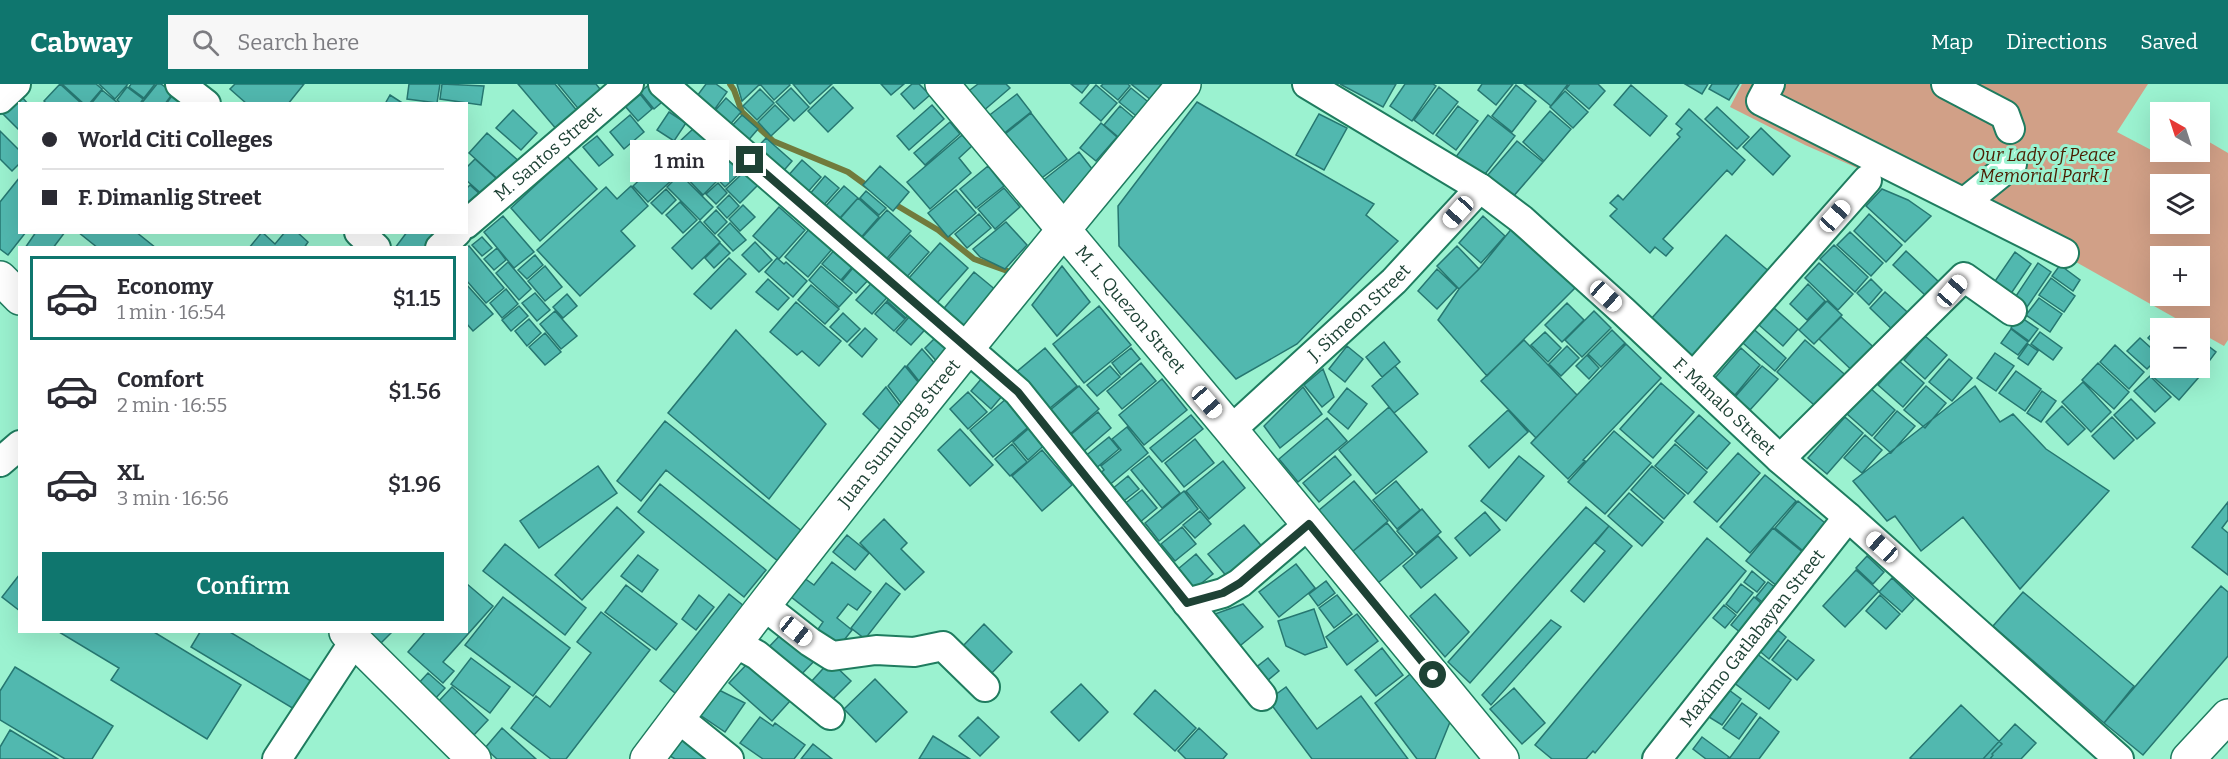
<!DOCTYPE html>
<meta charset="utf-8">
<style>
:root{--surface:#fff;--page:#f7f7f7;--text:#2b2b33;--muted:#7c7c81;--line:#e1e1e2;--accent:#0f766e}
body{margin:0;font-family:Bitter,serif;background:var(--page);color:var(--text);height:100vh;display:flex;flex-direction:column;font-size:22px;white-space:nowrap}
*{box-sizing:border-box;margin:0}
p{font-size:20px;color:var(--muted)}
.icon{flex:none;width:33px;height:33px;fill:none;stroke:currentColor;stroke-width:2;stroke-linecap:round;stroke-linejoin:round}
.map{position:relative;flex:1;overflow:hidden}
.side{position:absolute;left:18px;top:162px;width:450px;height:387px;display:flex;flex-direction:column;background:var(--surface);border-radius:0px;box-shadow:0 6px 24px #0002}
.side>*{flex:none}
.top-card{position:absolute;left:18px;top:18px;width:450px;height:132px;border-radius:0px;box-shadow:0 6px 24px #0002;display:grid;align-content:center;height:132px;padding:0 24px;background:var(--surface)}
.needle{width:39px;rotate:321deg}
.buttons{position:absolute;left:2150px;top:18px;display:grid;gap:12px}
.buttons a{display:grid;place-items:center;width:60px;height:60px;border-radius:0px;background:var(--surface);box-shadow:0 6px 24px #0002;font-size:30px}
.end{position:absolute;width:27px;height:27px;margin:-14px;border:8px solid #1e4235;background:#fff;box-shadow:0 0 0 3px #fff}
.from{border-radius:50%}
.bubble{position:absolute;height:42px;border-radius:0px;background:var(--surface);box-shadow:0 6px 24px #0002;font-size:20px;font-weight:600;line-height:42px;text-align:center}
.car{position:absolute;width:18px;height:36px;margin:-18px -9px;border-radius:8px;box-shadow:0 0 4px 2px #0007;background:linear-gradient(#fff 24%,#345 0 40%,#fff 0 76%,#345 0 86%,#fff 0)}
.top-card b{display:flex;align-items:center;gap:21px;height:57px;font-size:22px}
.top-card b+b{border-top:2px solid var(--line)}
.top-card i{width:15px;height:15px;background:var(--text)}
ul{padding:10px 0 0;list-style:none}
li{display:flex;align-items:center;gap:18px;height:84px;margin:0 12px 9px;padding:0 12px;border:3px solid transparent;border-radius:0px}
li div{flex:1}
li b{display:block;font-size:22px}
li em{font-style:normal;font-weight:600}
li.selected{border-color:var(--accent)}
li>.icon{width:54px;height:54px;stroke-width:1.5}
.primary-button{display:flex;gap:12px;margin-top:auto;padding:12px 24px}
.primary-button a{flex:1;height:69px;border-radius:0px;background:var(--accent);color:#fff;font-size:24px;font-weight:600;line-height:69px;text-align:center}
header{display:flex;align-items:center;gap:36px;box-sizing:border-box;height:84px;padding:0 30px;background:var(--accent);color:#fff}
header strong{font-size:28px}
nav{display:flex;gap:33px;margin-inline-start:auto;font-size:21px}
.search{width:420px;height:54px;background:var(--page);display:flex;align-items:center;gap:15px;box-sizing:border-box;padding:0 21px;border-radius:0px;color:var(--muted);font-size:22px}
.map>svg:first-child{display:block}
.green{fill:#d1a087;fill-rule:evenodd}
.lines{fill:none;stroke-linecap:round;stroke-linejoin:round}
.stream{stroke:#717b3d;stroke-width:6}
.building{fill:#51b8af;stroke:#267771;stroke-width:1.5}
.minor-casing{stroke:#1f7c5f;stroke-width:32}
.major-casing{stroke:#1f7c5f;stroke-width:36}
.minor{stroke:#fff;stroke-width:28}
.major{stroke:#fff;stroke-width:33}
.route{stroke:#1e4235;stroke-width:8}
.labels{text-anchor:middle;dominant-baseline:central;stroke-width:6;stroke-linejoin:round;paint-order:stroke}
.street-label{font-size:18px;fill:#1e4235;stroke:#9bf2d0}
.park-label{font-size:18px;font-style:italic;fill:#4b1c00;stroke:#9bf2d0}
</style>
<header>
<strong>Cabway</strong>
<div class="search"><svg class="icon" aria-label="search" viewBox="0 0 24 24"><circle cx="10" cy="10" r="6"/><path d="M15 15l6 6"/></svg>Search here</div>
<nav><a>Map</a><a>Directions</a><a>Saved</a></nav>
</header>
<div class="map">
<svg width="2228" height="675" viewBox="0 0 2228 675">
<rect width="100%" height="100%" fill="#9bf2d0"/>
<path class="green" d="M1742,0H2148L2117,48L2155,68L2160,62V68H2199V52L2228,69V256L2224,262L2199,248V244H2193L2060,169L1989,142L1805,61L1730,23ZM2160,100H2199V140H2160ZM2160,172H2199V212H2160Z"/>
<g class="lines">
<path class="stream" d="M730,0L734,6L742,28L773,57L848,88L870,104
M891,118L938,146L974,175L1013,189"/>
</g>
<path class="building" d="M60,0L82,20H47L44,17Z
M62,0H96L102,5L89,20H84Z
M99,0H128L115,15Z
M131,0H155L144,14L129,3Z
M157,0H161L173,9L165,20H141Z
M235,0H304L288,20H247L230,5Z
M409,0H440L437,19L407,15Z
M442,0L484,2L481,21L440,15Z
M518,0H555L578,28L557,46Z
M558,0H596L603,9L581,28Z
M650,0L668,13L654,25L640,8Z
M706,0H716L727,8L712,29L694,16Z
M737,0H760L742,17Z
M760,0H789L790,1L774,16Z
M793,0H832L810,20Z
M881,0H904L891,11Z
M912,0H919L930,11L914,25L901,10Z
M978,0H1006L1010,4L982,28L966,9Z
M1071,0H1089L1082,9Z
M1103,0H1128L1130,2L1118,16L1101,2Z
M1131,0H1164L1151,16Z
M1340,0H1396L1383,23Z
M1405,0H1433L1436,2L1412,37L1390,22Z
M1482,0H1513L1496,21L1478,6Z
M1524,0H1568L1551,22Z
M1570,0H1598L1605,7L1589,25L1566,5Z
M1685,0H1708L1702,10Z
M1712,0H1739L1729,16L1709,5Z
M1096,1L1117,19L1101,37L1080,19Z
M1516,1L1536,17L1512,48L1492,32Z
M1631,1L1667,32L1650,52L1614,21Z
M127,3L143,15L140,20H121L117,16Z
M833,3L853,24L828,48L808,27Z
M1439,3L1458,18L1433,50L1414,36Z
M791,4L809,23L794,37L776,18Z
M1131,4L1152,21L1140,35L1119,18Z
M760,5L774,19L757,36L743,22Z
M102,6L119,20H91Z
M1565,7L1588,28L1573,44L1550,23Z
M174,9L188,20H166Z
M640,10L652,25L638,37L625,22Z
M1017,10L1031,28L1002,51L987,33Z
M390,11L404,20H385Z
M22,13L28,20H20V47L3,30Z
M726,14L741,28L728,43L713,29Z
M1197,18L1374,120L1366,131L1398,157L1297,260L1236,295L1119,162L1118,122Z
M775,21L789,35L771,52L758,38Z
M932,21L944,35L909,66L897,52Z
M1120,22L1139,38L1123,57L1104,41Z
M1458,22L1478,37L1456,66L1436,51Z
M1717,23L1749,53L1737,65L1705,35Z
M1689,25L1745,76L1732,91L1727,86L1663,155L1673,164L1666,172L1655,163L1650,169L1610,132L1617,125L1610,119L1618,111L1623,116L1680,53L1677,50L1682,45L1676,40Z
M513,26L537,49L521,66L496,44Z
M1550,27L1571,45L1544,77L1523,58Z
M669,28L686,39L674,57L657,46Z
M1031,29L1067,75L1039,96L1004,51Z
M1319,30L1347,44L1324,86L1296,71Z
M630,31L644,48L624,65L610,48Z
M742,31L758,45L746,59L730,44Z
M1488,31L1515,52L1482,94L1455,74Z
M950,38L960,50L925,81L914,69Z
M1101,39L1117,53L1096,77L1080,64Z
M694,44L709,59L694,75L678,59Z
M1761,44L1790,72L1773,91L1743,63Z
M0,47L20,67V79L12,87L0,75Z
M487,49L521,79L502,99L469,69Z
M962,51L972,62L959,74L971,89L930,125L907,98Z
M597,52L613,71L599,82L583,63Z
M766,54L792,77L780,91L754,67Z
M1517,57L1543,78L1512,114L1487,92Z
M712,58L741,88L725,103L697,74Z
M1079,68L1096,90L1068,126L1041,98Z
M567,72L597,105L540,157L511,124Z
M475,75L498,96L484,112L466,96V84Z
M694,76L716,98L703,111L681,88Z
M802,76L821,93L806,110L787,93Z
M659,78L674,94L648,118L633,102Z
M880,82L909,108L893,127L863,101Z
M988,82L1004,102L976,124L960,105Z
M745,87L758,101L740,119L726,105Z
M680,90L713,123L700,136L667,103Z
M825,92L839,104L822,123L809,111Z
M20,93V148H26L8,171L0,165V118Z
M718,99L727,109L716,120L706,110Z
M470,101L483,113L466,124V105Z
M631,102L648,122L621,147L635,162L580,212L537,166L606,103L617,115Z
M844,102L858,114L838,136L824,124Z
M1004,104L1020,123L995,145L978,125Z
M666,105L676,116L662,130L651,119Z
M1882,105L1908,116L1931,132L1905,158L1866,122Z
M956,106L976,129L948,153L928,129Z
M866,107L886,124L879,131L860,114Z
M729,111L739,122L727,134L717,123Z
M858,114L879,133L858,157L837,138Z
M680,118L697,136L683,149L666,131Z
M743,121L755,133L740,147L729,135Z
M779,123L805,146L779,175L753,152Z
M716,126L727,138L715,150L704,138Z
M887,126L911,147L882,180L858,158Z
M979,130L991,144L967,164L955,150Z
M1869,130L1902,161L1886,178L1854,147Z
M503,132L534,168L514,184L484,148Z
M1483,132L1505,152L1481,179L1459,159Z
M700,137L720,158L692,185L672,164Z
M1006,138L1027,161L1005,185L980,173L973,165Z
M730,139L746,156L733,167L718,151Z
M1513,143L1576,203L1487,292L1438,236L1459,205L1479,185Z
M810,144L833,164L808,193L785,173Z
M36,148H65L53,164H25Z
M78,148H136L156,164H98Z
M262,148L275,160L285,148H297L308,158L304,164H249Z
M407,148H438L433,164H395Z
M1850,148L1883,179L1871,192L1837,161Z
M910,151L929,168L905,195L886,178Z
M1726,151L1771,189L1692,275L1651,235Z
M482,153L492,164L482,172L472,161Z
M755,158L772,176L759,188L742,171Z
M720,159L730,169L714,184L705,174Z
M940,159L968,184L937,219L909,194Z
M1834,161L1868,193L1855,208L1820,175Z
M469,162L504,204L486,219L466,196V164Z
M1457,162L1479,185L1459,205L1437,182Z
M837,163L855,180L841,196L822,180Z
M497,164L506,176L494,186L484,175Z
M1906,167L1939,198L1926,212L1893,181Z
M2015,168L2031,180L2008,214L1991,203Z
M535,171L543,181L527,195L518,186Z
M729,174L746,190L711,225L694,210Z
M777,174L784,180L786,178L807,197L793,213L765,188Z
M508,178L531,205L519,216L496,189Z
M857,179L872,192L856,209L842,197Z
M1819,179L1853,210L1838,226L1805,194Z
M2038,179L2051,188L2025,226L2012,218Z
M2060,181L2080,196L2073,207L2052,192Z
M545,182L562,203L545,217L528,197Z
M821,182L852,209L839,223L809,196Z
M1062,182L1090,218L1057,252L1032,221Z
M1437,185L1457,204L1437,225L1418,207Z
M974,188L997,207L964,247L941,228Z
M877,193L893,207L872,230L856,216Z
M2051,194L2075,212L2064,228L2039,211Z
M768,195L789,214L778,226L756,208Z
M1871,195L1882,206L1869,221L1857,209Z
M466,200L493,230L473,247L466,239Z
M1808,200L1825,217L1807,236L1790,220Z
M811,201L839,225L825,240L798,216Z
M506,205L518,220L502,234L490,219Z
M896,207L915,223L906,234L887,217Z
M1885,208L1915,235L1899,252L1870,224Z
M535,209L550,226L537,237L522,219Z
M567,210L577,222L563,234L553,223Z
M2039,214L2062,230L2050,248L2026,231Z
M1766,217L1798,245L1783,262L1751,234Z
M1827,217L1842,231L1814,260L1799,246Z
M796,218L841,257L819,282L802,267L797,271L770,248Z
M886,218L905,235L894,247L875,230Z
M1567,219L1584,236L1562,258L1545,241Z
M519,222L528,232L511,247L502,236Z
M1099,222L1131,261L1084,299L1053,260Z
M916,225L932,238L911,261L896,248Z
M555,227L577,252L561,265L540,240Z
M1594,227L1611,244L1582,273L1565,256Z
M843,229L860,245L847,258L830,243Z
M2019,232L2038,245L2029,257L2011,244Z
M1841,233L1882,271L1860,294L1819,255Z
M529,235L541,249L527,262L515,247Z
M2164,237L2172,244H2160V265L2148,254Z
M1748,240L1786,274L1775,287L1736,253Z
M865,244L877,255L862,273L849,261Z
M2011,245L2028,258L2018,271L2001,259Z
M736,246L826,340L769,415L668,329Z
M1612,246L1625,259L1601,283L1588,270Z
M1545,248L1561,264L1548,278L1531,261Z
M2040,248L2062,264L2053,276L2031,260Z
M545,249L561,268L545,281L529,263Z
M938,251L952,266L940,281L925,264Z
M1925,252L1947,271L1925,295L1904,276Z
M2140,254L2160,272L2147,285L2127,267Z
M2199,255L2216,268L2201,288L2196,284H2199Z
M1524,256L1577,311L1536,354L1481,297Z
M1805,256L1850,295L1822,328L1777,288Z
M1384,258L1400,278L1382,293L1366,273Z
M1626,260L1661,294L1583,376L1585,377L1568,395L1531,359Z
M2028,260L2038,267L2028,281L2018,274Z
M2115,261L2144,288L2129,305L2100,278Z
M1347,262L1363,275L1345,298L1329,285Z
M1567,262L1579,274L1561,292L1549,280Z
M1045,264L1077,302L1039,333L1014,290Z
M1131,264L1140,275L1121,291L1112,279Z
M1741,264L1760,281L1735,311L1715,294Z
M922,265L938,283L922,301L907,282Z
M1995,269L2014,282L1996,307L1977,294Z
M1587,271L1599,284L1589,295L1576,282Z
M1949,275L1972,294L1952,317L1929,298Z
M1899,277L1924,299L1903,323L1878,301Z
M1141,279L1156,297L1122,325L1107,307Z
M2098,279L2129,308L2114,325L2082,296Z
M2160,281V284H2188L2199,293L2179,316L2151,291Z
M905,282L923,304L905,324L888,302Z
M1110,282L1120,293L1097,312L1087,301Z
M1395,282L1418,310L1394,329L1372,302Z
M1762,282L1778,295L1750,326L1735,313Z
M1323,285L1334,313L1322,323L1304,301Z
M988,287L1008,305L991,325L971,307Z
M2016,287L2041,305L2025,327L1999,309Z
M2150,292L2171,313L2155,328L2134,307Z
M1162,295L1187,326L1144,361L1119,331Z
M2083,298L2111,328L2091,348L2062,318Z
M1661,299L1694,328L1653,374L1620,345Z
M1079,302L1099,325L1063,356L1043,332Z
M1926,302L1946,319L1925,344L1904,326Z
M1975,302L2000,338L2013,330L2046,365L2109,407L2020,505L1963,433L1921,467L1895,432L1887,437L1853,397Z
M886,303L901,323L880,346L863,330Z
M1303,303L1322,330L1280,364L1264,342Z
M1347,304L1367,320L1348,345L1328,328Z
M1870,304L1895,326L1872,352L1847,330Z
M2042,307L2056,317L2041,338L2027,329Z
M968,308L987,328L968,345L950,325Z
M1014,308L1038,335L993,373L970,346Z
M2131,315L2155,339L2137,355L2114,331Z
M2062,322L2085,345L2068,361L2046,338Z
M1389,323L1427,368L1376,410L1339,366Z
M1508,326L1528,348L1489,384L1469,362Z
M1897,327L1915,342L1891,369L1874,354Z
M1098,328L1111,344L1082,369L1068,353Z
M1191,331L1203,345L1162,378L1150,364Z
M1699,331L1730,359L1707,385L1675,357Z
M1845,333L1863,349L1827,390L1808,374Z
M2112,333L2134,356L2114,375L2092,352Z
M1327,334L1347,357L1298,398L1279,375Z
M665,337L803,448L779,478L666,386L641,417L617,397Z
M1035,339L1050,356L1028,376L1013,358Z
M1127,343L1148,369L1101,408L1092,396L1104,386L1101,382L1121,366L1112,355Z
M960,345L993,381L970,402L938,366Z
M1614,347L1651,379L1605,430L1568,398Z
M1865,351L1882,366L1862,389L1844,374Z
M1109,353L1119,365L1089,390L1078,378Z
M1195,355L1214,379L1184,403L1165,379Z
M1012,360L1027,378L1010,392L995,375Z
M1675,360L1707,388L1688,410L1655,382Z
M1042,366L1072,401L1042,427L1012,392Z
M1738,369L1760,389L1717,438L1694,418Z
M1149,372L1180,409L1162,424L1131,386Z
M1335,372L1351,391L1319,418L1303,399Z
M1519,372L1544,392L1506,437L1481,417Z
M1223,377L1245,404L1209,435L1186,407Z
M598,382L617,409L539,464L520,437Z
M1652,382L1685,411L1664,435L1631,406Z
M1765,391L1796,417L1750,469L1720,443Z
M1128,392L1139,405L1116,423L1106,410Z
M1354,397L1388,437L1352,468L1318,427Z
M1396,397L1420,426L1397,445L1373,416Z
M660,400L766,486L744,513L638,428Z
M1142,406L1157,424L1133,444L1118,425Z
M1184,407L1198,425L1159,457L1145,439Z
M1629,409L1663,438L1642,462L1608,432Z
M1798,417L1835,447L1813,475L1775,444Z
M2228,418V436L2222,444L2228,449V491L2192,463Z
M617,423L644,448L582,516L555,491Z
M1586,423L1609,442L1470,599L1448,578Z
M1422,425L1441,448L1416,469L1397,447Z
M1200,427L1211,440L1195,454L1183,441Z
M1485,428L1500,446L1470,472L1455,454Z
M884,435L907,459L901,465L924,488L905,506L860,459Z
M1387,439L1413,470L1378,499L1352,468Z
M1244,441L1264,465L1228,494L1208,470Z
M1609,442L1632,462L1584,518L1571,507L1605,467L1595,459Z
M1182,443L1196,460L1175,477L1161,460Z
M1773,444L1810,474L1783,507L1746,477Z
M847,451L869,469L855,486L833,468Z
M1438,452L1457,474L1421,504L1403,482Z
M1707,454L1746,487L1595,669L1593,667L1586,675H1552L1535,661Z
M505,460L586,524L565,551L483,487Z
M1196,470L1213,490L1188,510L1172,490Z
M638,471L658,486L642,508L621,492Z
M1867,472L1884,488L1873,500L1856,484Z
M832,478L871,508L857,526L848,520L837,534L852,546L837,565L816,548L823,538L790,512L804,494L814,501Z
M1296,480L1315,504L1279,533L1259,508Z
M1856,486L1879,507L1845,543L1823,522Z
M1752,487L1765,498L1757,508L1744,498Z
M20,490V527L2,513Z
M1892,494L1914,515L1902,528L1879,508Z
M1326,497L1335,509L1318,522L1309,510Z
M1768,498L1784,510L1772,526L1756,513Z
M886,499L900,510L865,555L851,544Z
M467,500L493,522L443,578L454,587L443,599L408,568L425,548H466Z
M1741,500L1753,509L1737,529L1726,520Z
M626,501L677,540L656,566L605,528Z
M2221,502L2228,508V572L2143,671L2104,639Z
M2023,508L2134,602L2104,639L1993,542Z
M729,510L749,526L680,613L660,597Z
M1435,510L1469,548L1445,573L1410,532Z
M699,511L714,523L696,546L682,535Z
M1337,511L1352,530L1334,544L1319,524Z
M1880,511L1900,530L1886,545L1866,527Z
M503,513L570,564L533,612L465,561Z
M1754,513L1769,526L1746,553L1731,541Z
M1243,520L1263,543L1230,570L1201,535Z
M1724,521L1736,531L1725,544L1713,534Z
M1314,525L1327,563L1305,571L1286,562L1278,537Z
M601,528L650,566L566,675H551L511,644L536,612L550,623L591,569L577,558Z
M1357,530L1378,557L1347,581L1326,553Z
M1551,536L1561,543L1491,621L1482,611Z
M984,540L1012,568L990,591L962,563Z
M788,543L819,572L797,595L766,566Z
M1774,543L1786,553L1769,575L1757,565Z
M59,548H154L241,601L207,655L111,596L119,584Z
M200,548H230L321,603L304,631L191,563Z
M362,548H389L391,549L378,562Z
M1788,556L1814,576L1797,596L1772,576Z
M1382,564L1403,591L1376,612L1355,586Z
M1752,566L1791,596L1769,625L1729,595Z
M471,574L510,603L490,629L451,600Z
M1268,574L1279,587L1261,602L1250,588Z
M830,577L851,597L830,618L810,599Z
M748,579L790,617L772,637L729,599Z
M15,583L113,642L92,675H65L0,636V607Z
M1415,586L1447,625L1450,638L1435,675H1417L1375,619Z
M428,589L445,604L434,616L417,601Z
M875,595L907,628L876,658L844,625Z
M1081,600L1108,628L1079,657L1051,628Z
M452,603L488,636L474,651L438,618Z
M1286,603L1317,645L1361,612L1408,675H1312L1268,616Z
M1514,604L1545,639L1522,660L1490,625Z
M719,606L745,619L725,648L700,631Z
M1155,606L1196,644L1175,667L1134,630Z
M1729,606L1741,615L1722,641L1709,633Z
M1742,619L1757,630L1739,655L1723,644Z
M1961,621L2002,660L1992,670L1993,671L1990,675H1912L1910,674Z
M760,633L773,642L775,639L805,661L794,675H763L740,659Z
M978,633L999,653L980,672L959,652Z
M1760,633L1779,648L1759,675H1729Z
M2015,640L2036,659L2021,675H1983Z
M502,644L536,675H497L485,664Z
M1199,644L1227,670L1223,675H1186L1178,667Z
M10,646L58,675H0V663Z
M688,649L719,675H675L670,672Z
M933,652L970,675H919Z
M1702,653L1729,673L1727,675H1706L1693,665Z
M813,660L832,675H801Z"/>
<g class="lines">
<g class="minor-casing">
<g id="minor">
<path d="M180,0L206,20"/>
<path d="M663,0L1018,308L1262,612"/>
<path id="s1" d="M1307,0L1480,104L1521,135L1623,227L1780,375L1848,433L2119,675"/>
<path d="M1770,0L1761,17L2064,169"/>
<path d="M1946,0L2005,31L2010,45"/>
<path d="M0,15L16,0"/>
<path d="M1965,118L2012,80"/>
<path id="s2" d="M466,140L629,0"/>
<path d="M359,148L376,164"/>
<path d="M440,164L457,148"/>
<path d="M1693,293L1867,96"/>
<path id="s3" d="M1231,346L1394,197L1480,104"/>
<path d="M1780,375L1964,193L2012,227"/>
<path d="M0,378L20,361"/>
<path d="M1187,519L1223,509L1240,499L1309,440"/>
<path d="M763,521L810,558L832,572L876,566L914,568L943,562L985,603"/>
<path d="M735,559L757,571L830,631"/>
<path d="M678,634L729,675"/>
<path d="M277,675L355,556"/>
<path id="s4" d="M1657,675L1848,433"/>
</g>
</g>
<g class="major-casing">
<g id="major">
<path id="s5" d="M942,0L1231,346L1502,675"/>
<path d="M0,194L20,214"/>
<path d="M346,548L474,675"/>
<path id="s6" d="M647,675C819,445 1000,221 1184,0"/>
<path d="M2188,675L2228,632"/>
</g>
</g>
<use href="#minor" class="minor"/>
<use href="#major" class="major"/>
</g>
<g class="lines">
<path class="route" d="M750,76L1018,308L1187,519L1223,509L1240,499L1309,440L1433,591"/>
</g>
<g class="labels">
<g class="street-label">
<text stroke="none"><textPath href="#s2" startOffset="108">M. Santos Street</textPath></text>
<text stroke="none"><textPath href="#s5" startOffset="294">M. L. Quezon Street</textPath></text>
<text stroke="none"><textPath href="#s3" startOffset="174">J. Simeon Street</textPath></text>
<text stroke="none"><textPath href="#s1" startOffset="530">F. Manalo Street</textPath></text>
<text stroke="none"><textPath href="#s6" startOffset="412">Juan Sumulong Street</textPath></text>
<text stroke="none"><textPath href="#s4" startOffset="154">Maximo Gatlabayan Street</textPath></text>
</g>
<g class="park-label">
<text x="2044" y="71">Our Lady of Peace<tspan x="2044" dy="21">Memorial Park I</tspan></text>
</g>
</g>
</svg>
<div class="buttons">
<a><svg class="needle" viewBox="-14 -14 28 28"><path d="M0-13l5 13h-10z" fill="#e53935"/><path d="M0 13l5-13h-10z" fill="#7c7c81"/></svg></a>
<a><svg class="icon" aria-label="layers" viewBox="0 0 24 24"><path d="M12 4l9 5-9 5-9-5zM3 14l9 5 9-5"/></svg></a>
<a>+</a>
<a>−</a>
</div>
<i class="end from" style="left:1433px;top:591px"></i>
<i class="end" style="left:750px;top:76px"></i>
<div class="bubble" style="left:630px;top:56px;width:99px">1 min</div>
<i class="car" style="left:1458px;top:128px;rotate:222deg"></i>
<i class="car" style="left:1835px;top:132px;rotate:42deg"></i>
<i class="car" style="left:1952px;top:207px;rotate:41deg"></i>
<i class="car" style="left:1606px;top:212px;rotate:132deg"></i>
<i class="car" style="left:1207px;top:318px;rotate:139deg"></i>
<i class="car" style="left:1882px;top:463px;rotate:312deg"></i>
<i class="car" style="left:796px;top:547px;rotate:129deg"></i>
<div class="top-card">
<b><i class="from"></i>World Citi Colleges</b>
<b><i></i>F. Dimanlig Street</b>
</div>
<section class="side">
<ul>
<li class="selected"><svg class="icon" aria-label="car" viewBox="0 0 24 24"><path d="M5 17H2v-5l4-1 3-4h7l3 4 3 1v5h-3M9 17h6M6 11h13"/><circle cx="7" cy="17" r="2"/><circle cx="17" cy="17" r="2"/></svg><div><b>Economy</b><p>1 min · 16:54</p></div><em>$1.15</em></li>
<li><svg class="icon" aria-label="car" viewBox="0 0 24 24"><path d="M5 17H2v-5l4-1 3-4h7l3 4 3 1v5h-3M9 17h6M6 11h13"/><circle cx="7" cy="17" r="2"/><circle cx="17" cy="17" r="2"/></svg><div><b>Comfort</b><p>2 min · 16:55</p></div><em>$1.56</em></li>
<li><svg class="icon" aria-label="car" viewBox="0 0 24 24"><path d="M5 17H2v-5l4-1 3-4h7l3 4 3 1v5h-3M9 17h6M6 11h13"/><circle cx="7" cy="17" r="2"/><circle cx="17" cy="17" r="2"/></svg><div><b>XL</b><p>3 min · 16:56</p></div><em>$1.96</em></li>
</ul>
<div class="primary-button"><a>Confirm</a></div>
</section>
</div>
